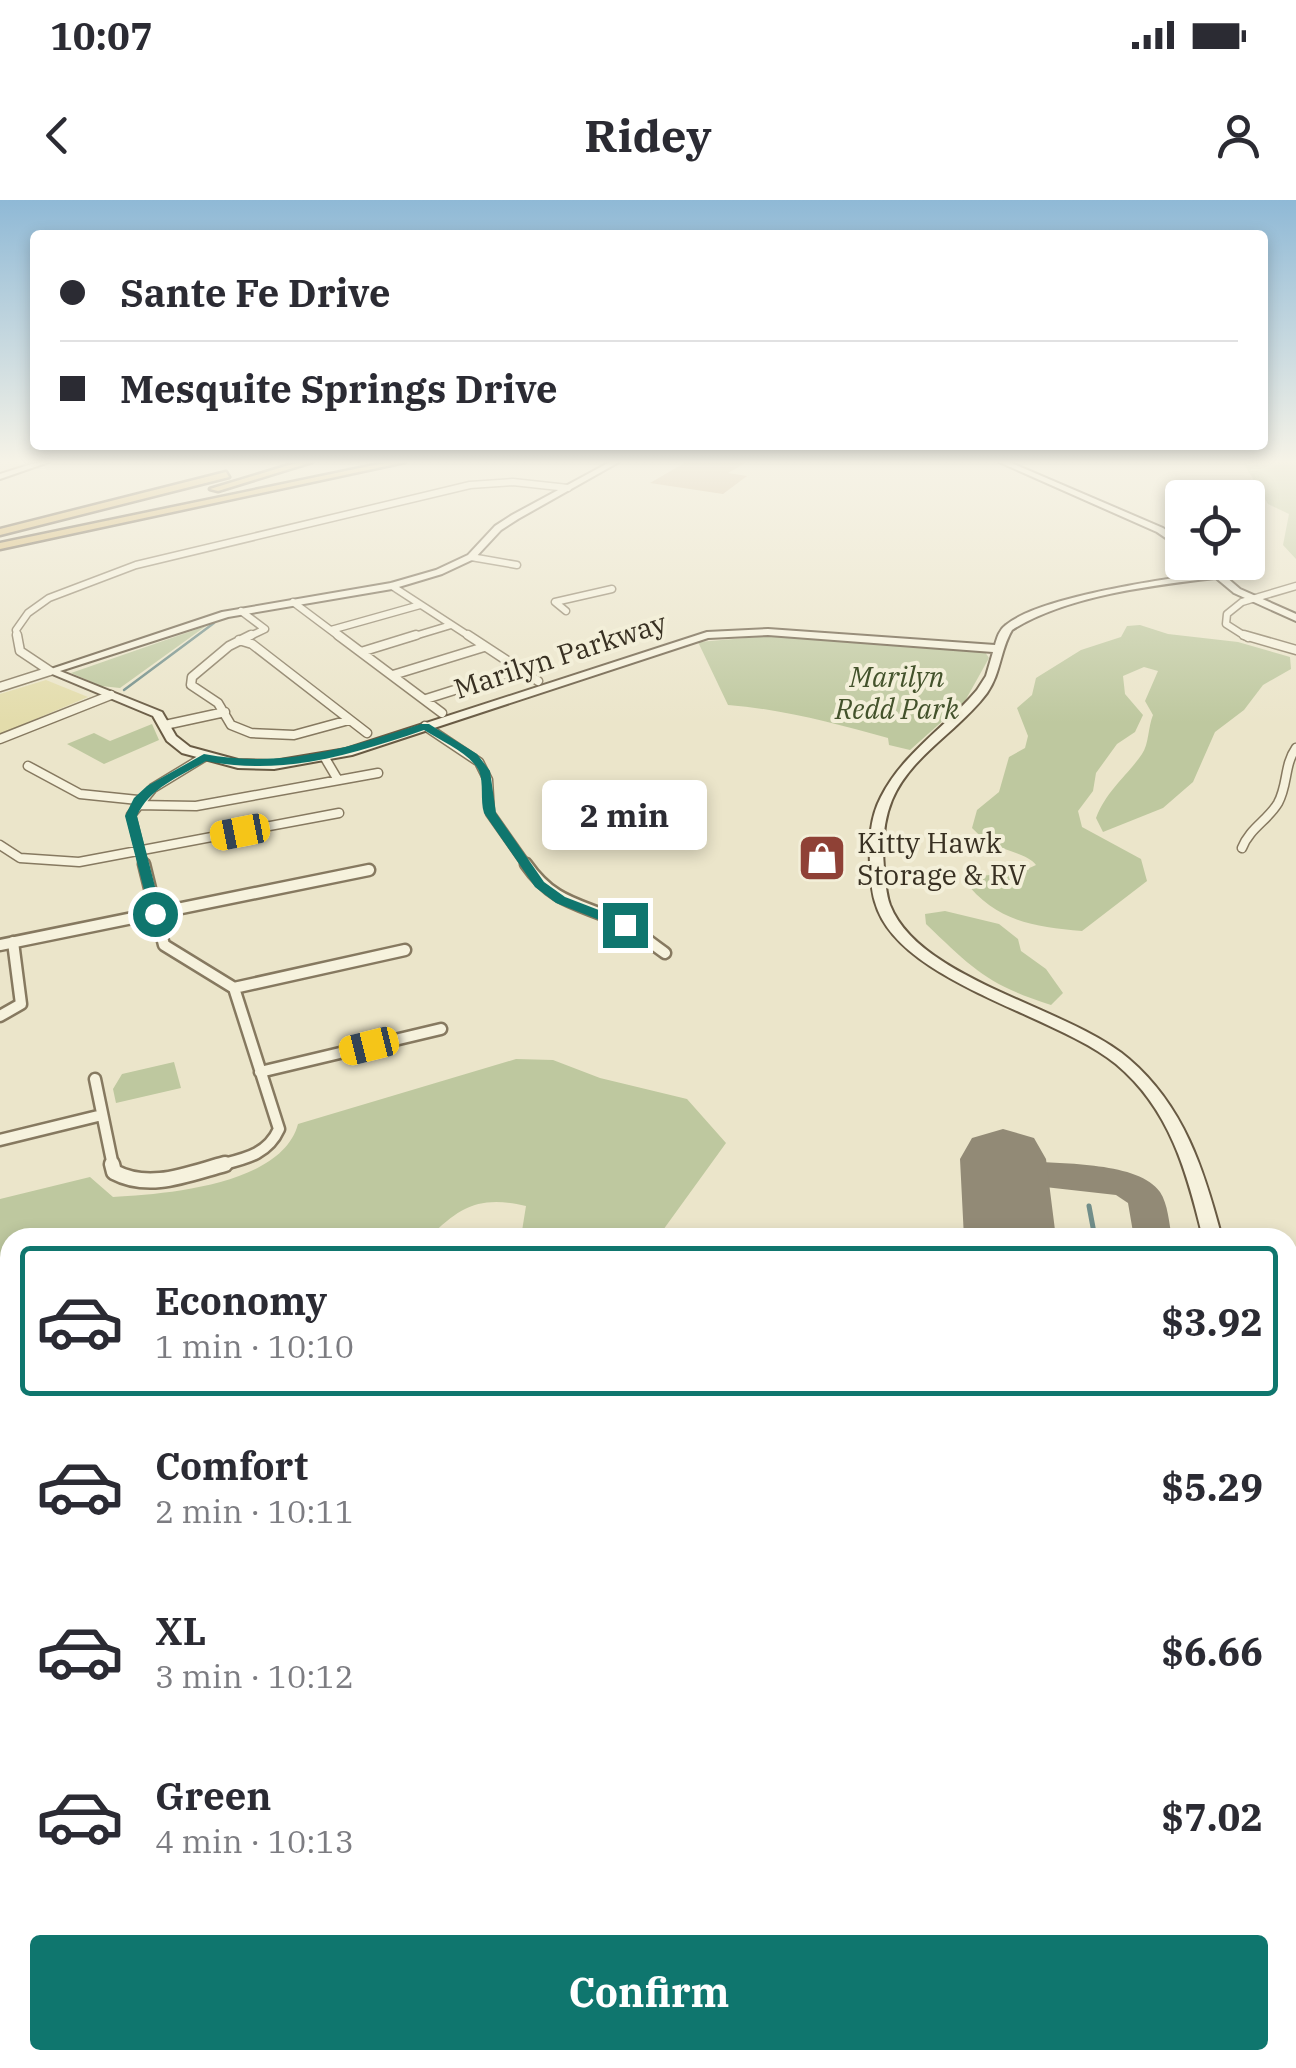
<!DOCTYPE html>
<meta charset="utf-8">
<style>
:root{--surface:#fff;--page:#f7f7f7;--text:#2b2b33;--muted:#7c7c81;--line:#e1e1e2;--accent:#0f766e}
body{margin:0;font-family:"IBM Plex Serif",serif;background:var(--page);color:var(--text);height:100vh;display:flex;flex-direction:column;font-size:38px;white-space:nowrap}
*{box-sizing:border-box;margin:0}
p{font-size:32px;color:var(--muted)}
.icon{flex:none;width:55px;height:55px;fill:none;stroke:currentColor;stroke-width:2;stroke-linecap:round;stroke-linejoin:round}
.map{position:relative;flex:1;overflow:hidden}
.drawer{position:absolute;left:0px;top:1028px;width:1298px;height:842px;display:flex;flex-direction:column;background:var(--surface);border-radius:30px 30px 0 0;box-shadow:0 5px 15px #0003}
.drawer>*{flex:none}
.top-card{position:absolute;left:30px;top:30px;width:1238px;height:220px;border-radius:10px;box-shadow:0 5px 15px #0003;display:grid;align-content:center;height:220px;padding:0 30px;background:var(--surface)}
.tools{position:absolute;left:1165px;top:280px;display:grid;gap:20px}
.tools a{display:grid;place-items:center;width:100px;height:100px;border-radius:10px;background:var(--surface);box-shadow:0 5px 15px #0003;font-size:50px}
.end{position:absolute;width:45px;height:45px;margin:-22px;border:12px solid #0f766e;background:#fff;box-shadow:0 0 0 5px #fff}
.from{border-radius:50%}
.bubble{position:absolute;height:70px;border-radius:10px;background:var(--surface);box-shadow:0 5px 15px #0003;font-size:32px;font-weight:800;line-height:70px;text-align:center}
.car{position:absolute;width:30px;height:60px;margin:-30px -15px;border-radius:12px;box-shadow:0 0 8px 2px #0007;background:linear-gradient(#f5c518 24%,#345 0 40%,#f5c518 0 76%,#345 0 86%,#f5c518 0)}
.top-card b{display:flex;align-items:center;gap:35px;height:95px;font-size:38px}
.top-card b+b{border-top:2px solid var(--line)}
.top-card i{width:25px;height:25px;background:var(--text)}
ul{padding:18px 0 0;list-style:none}
li{display:flex;align-items:center;gap:30px;height:150px;margin:0 20px 15px;padding:0 10px;border:5px solid transparent;border-radius:10px}
li div{flex:1}
li b{display:block;font-size:38px}
li em{font-style:normal;font-weight:800}
li.active{border-color:var(--accent)}
li>.icon{width:90px;height:90px;stroke-width:1.5}
.button{display:flex;gap:20px;margin-top:auto;padding:20px 30px}
.button a{flex:1;height:115px;border-radius:10px;background:var(--accent);color:#fff;font-size:40px;font-weight:800;line-height:115px;text-align:center}
.status{display:flex;justify-content:space-between;align-items:center;height:70px;padding:0 50px;background:var(--surface);direction:ltr}
.status svg{height:28px;fill:currentColor}
header{display:flex;justify-content:space-between;align-items:center;height:130px;padding:0 30px;background:var(--surface);font-size:45px;font-weight:800}
.map>svg:first-child{display:block}
.green{fill:#bec89f}
.sand{fill:#e3dcab}
.lines{fill:none;stroke-linecap:round;stroke-linejoin:round}
.stream-far2{stroke:#718e8a;stroke-width:2.5}
.stream-far1{stroke:#718e8a;stroke-width:5}
.stream{stroke:#718e8a;stroke-width:6}
.taxiway{fill:#928a76;fill-rule:evenodd}
.runway{fill:#928a76;fill-rule:evenodd}
.building{fill:#c5a884}
.street-far4-casing{stroke:#867960;stroke-width:9}
.street-far3-casing{stroke:#867960;stroke-width:11}
.street-far2-casing{stroke:#867960;stroke-width:15}
.street-far1-casing{stroke:#867960;stroke-width:19}
.street-casing{stroke:#867960;stroke-width:22}
.secondary-casing{stroke:#685a43;stroke-width:4}
.highway-casing{stroke:#544734;stroke-width:5}
.street-far4{stroke:#f6f2dd;stroke-width:6}
.street-far3{stroke:#f6f2dd;stroke-width:8}
.street-far2{stroke:#f6f2dd;stroke-width:10}
.street-far1{stroke:#f6f2dd;stroke-width:14}
.street{stroke:#f6f2dd;stroke-width:18}
.secondary{fill:#f6f2dd;fill-rule:evenodd}
.highway{fill:#d0af65;fill-rule:evenodd}
.route{fill:#0f766e}
.labels{text-anchor:middle;dominant-baseline:central;stroke-width:8;stroke-linejoin:round;paint-order:stroke}
.far-street-label{font-size:28px;fill:#383022;stroke:#f3efd9}
.far-park-label{font-size:28px;font-style:italic;fill:#43522b;stroke:#f3efd9}
.far-poi-label{font-size:28px;fill:#383022;stroke:#f3efd9;text-anchor:start}
</style>
<div class="status"><b>10:07</b><svg viewBox="0 0 49 12"><path d="M0 12V9h3v3zM5 12V6h3v6zM10 12V3h3v9zM15 12V0h3v12zM26 1h20v11H26zM47 4h2v5h-2z"/></svg></div>
<header><svg class="icon" aria-label="back" viewBox="0 0 24 24"><path d="M15 5l-7 7 7 7"/></svg>Ridey<svg class="icon" aria-label="person" viewBox="0 0 24 24"><circle cx="12" cy="8" r="4"/><path d="M4 21q1-7 8-7t8 7"/></svg></header>
<div class="map">
<svg width="1296" height="1868" viewBox="0 0 1296 1868">
<rect width="100%" height="100%" fill="#ebe5ca"/>
<path class="green" d="M1243,262L1296,263V359L1283,345L1289,314L1268,304Z
M1140,425L1168,434L1238,442L1290,457L1291,469L1263,485L1244,510L1215,532L1193,582L1163,608L1103,632L1096,618C1107,590 1126,577 1142,554C1149,544 1148,527 1153,515L1145,501L1158,471L1144,467L1123,476L1125,494L1143,515L1135,532L1117,544L1096,573L1093,591L1078,611L1082,627L1141,659L1147,681L1082,731C1033,727 995,721 964,680C990,671 1014,677 1036,665C1026,651 994,652 972,628L977,610L999,592L1009,557L1025,548L1028,536L1017,508L1032,495L1036,478L1081,450L1121,437L1127,426Z
M206,426L120,488L101,486L71,473Z
M769,436L985,452L989,458L965,501L910,550L889,545L888,538C836,524 782,509 728,505L698,442Z
M152,524L159,540L104,564L67,544L94,533L110,541Z
M945,711L999,724L1018,739L1021,751L1046,769L1063,793L1051,805C988,785 973,769 926,724L925,714Z
M516,859L553,860L600,878L687,899L726,943L658,1037H521L526,1006C482,996 461,1005 430,1037L10,1038V1147L0,1150V999L90,977L113,997C166,994 282,985 298,924Z
M174,862L181,888L116,903L113,889L122,874Z
M295,1860H492V1868H293Z"/>
<path class="sand" d="M46,480L88,497L0,534V494Z"/>
<g class="lines">
<path class="stream-far2" d="M124,490L214,423"/>
<path class="stream-far1" d="M1089,1006L1095,1038"/>
<path class="stream" d="M1241,1860L1242,1868"/>
<path class="taxiway" d="M1027,961C1062,964 1140,962 1160,992C1168,1004 1169,1023 1172,1038H1134L1128,1003L1116,995L1027,985C1016,999 1011,1005 992,999L987,990L1000,968Z
M1288,1631L1296,1635V1727L1288,1724Z"/>
<path class="runway" d="M1003,929L1034,938L1046,959L1056,1038H964L960,959L972,938Z
M1018,1860H1166L1167,1868H1019Z"/>
</g>
<path class="building" d="M686,262H747L728,273L747,276L723,294L650,283Z"/>
<g class="lines">
<g class="street-far4-casing">
<path id="street-far4" d="M471,357L517,365
M392,386L472,438
M293,402L341,438
M241,411L265,429L246,438
M566,411L555,402L612,389
M331,430L420,405
M18,438L16,430L28,413L49,398L136,365L470,285L513,282L568,288
M408,438L451,425
M1248,438L1226,424L1227,414L1242,402L1296,386"/>
</g>
<g class="street-far3-casing">
<path id="street-far3" d="M17,435L20,451L50,471
M251,435L229,446L192,477L191,485L218,503L231,525L251,533L294,535L349,520
M338,435L442,513
M468,435L538,481
M1244,435L1296,450
M239,440L252,444L367,533
M361,452L416,435
M393,475L484,447
M0,487L50,471
M426,499L518,470
M165,525L225,512
M425,526L479,562L488,580L490,613L528,667
M0,539L111,495
M325,558L338,580
M28,566L80,594L138,600
M136,605L196,606L378,573
M0,645L20,658L79,662L339,613
M1242,648C1249,629 1268,620 1278,603C1288,585 1284,565 1296,548
M144,667L131,615L153,588L204,557"/>
</g>
<g class="street-far2-casing">
<path id="street-far2" d="M144,664L164,745L234,788L279,929C267,956 242,959 216,966
M526,664C556,707 584,703 626,725C639,733 652,744 665,753
M0,745L369,670
M234,788L405,750
M0,816L21,804L13,742
M260,872L441,829
M95,879L113,966
M0,940L102,915"/>
</g>
<g class="street-far1-casing">
<path id="street-far1" d="M112,964L114,972C150,991 188,974 225,964
M0,1232L10,1230"/>
</g>
<g class="street-casing">
<path id="street" d="M0,1398L10,1397
M0,1660L10,1666"/>
</g>
<g class="secondary-casing">
<path id="secondary" d="M38,262H49L0,279V274Z
M610,262H619L518,319L501,330L474,359L442,374L392,389L228,417L60,471L162,512L176,536L190,547L238,560L274,561L346,549L707,432L768,429L995,445C997,438 999,430 1006,425C1039,397 1164,379 1210,373L1198,362H1208L1220,372H1231V376L1226,377L1240,389L1296,414V421L1234,393L1216,378C1153,385 1065,396 1012,430C1000,450 1001,473 987,493C959,531 911,555 892,600C883,622 882,645 884,668C885,679 886,694 890,705C920,781 1069,807 1129,859C1184,906 1204,970 1222,1038H1203C1187,972 1170,909 1116,864C1055,814 897,782 875,702C871,690 871,676 870,664C869,641 870,618 881,597C903,553 946,527 977,490L986,476L993,452L768,435L708,438L352,555L274,569L238,568L182,553L167,541L153,516L45,471L222,412L391,383L436,370L468,355L495,326L512,315Z
M999,262H1009L1163,328L1182,342V349L1157,332Z
M1288,1301L1296,1304V1347L1288,1344Z"/>
</g>
<g class="highway-casing">
<path id="highway" d="M299,262H312L218,291L210,289Z
M389,262H405L0,349V343Z
M226,272L229,277L0,335V329Z"/>
</g>
<use href="#street-far4" class="street-far4"/>
<use href="#street-far3" class="street-far3"/>
<use href="#street-far2" class="street-far2"/>
<use href="#street-far1" class="street-far1"/>
<use href="#street" class="street"/>
<use href="#secondary" class="secondary"/>
<use href="#highway" class="highway"/>
</g>
<linearGradient id="sky" x2="0" y2="1"><stop stop-color="#8fb9d6"/><stop offset="0.5" stop-color="#f6f3e7"/><stop offset="1" stop-color="#f6f3e7" stop-opacity="0"/></linearGradient>
<rect width="1296" height="523" fill="url(#sky)"/>
<path class="route" d="M421,524H429L477,554L490,571L496,613L544,682L565,697L630,722V728H620L556,703L535,687L484,613C480,600 484,583 479,571C470,553 441,541 424,530C351,555 284,576 206,561C181,576 149,588 137,616L162,714L151,717L125,616L134,598L147,586L204,554C282,569 348,548 421,524Z"/>
<defs>
<g id="shop-square" transform="scale(2.5)"><rect x="-9" y="-9" width="18" height="18" rx="4" fill="#8f4136" stroke="#f3efd9"/><path d="M-5-2.5h2.3a2.7 3.5 0 0 1 5.4 0H5L5.5 6h-11ZM-1.5-2.5h3a1.5 2.3 0 0 0-3 0Z" fill="#fff"/></g>
</defs>
<g fill-rule="evenodd">
<use href="#shop-square" x="822" y="658"/>
</g>
<g class="labels">
<g class="far-street-label">
<text transform="translate(560 455) rotate(-18)">Marilyn Parkway</text>
</g>
<g class="far-park-label">
<text x="897" y="476">Marilyn<tspan x="897" dy="32">Redd Park</tspan></text>
</g>
<g class="far-poi-label">
<text x="857" y="642">Kitty Hawk<tspan x="857" dy="32">Storage &amp; RV</tspan></text>
</g>
</g>
</svg>
<div class="tools">
<a><svg class="icon" aria-label="locate" viewBox="0 0 24 24"><circle cx="12" cy="12" r="6"/><path d="M12 2v4M12 18v4M2 12h4M18 12h4"/></svg></a>
</div>
<i class="end from" style="left:155px;top:714px"></i>
<i class="end" style="left:625px;top:725px"></i>
<div class="bubble" style="left:542px;top:580px;width:165px">2 min</div>
<i class="car" style="left:240px;top:632px;rotate:259deg"></i>
<i class="car" style="left:369px;top:846px;rotate:256deg"></i>
<div class="top-card">
<b><i class="from"></i>Sante Fe Drive</b>
<b><i></i>Mesquite Springs Drive</b>
</div>
<section class="drawer">
<ul>
<li class="active"><svg class="icon" aria-label="car" viewBox="0 0 24 24"><path d="M5 17H2v-5l4-1 3-4h7l3 4 3 1v5h-3M9 17h6M6 11h13"/><circle cx="7" cy="17" r="2"/><circle cx="17" cy="17" r="2"/></svg><div><b>Economy</b><p>1 min · 10:10</p></div><em>$3.92</em></li>
<li><svg class="icon" aria-label="car" viewBox="0 0 24 24"><path d="M5 17H2v-5l4-1 3-4h7l3 4 3 1v5h-3M9 17h6M6 11h13"/><circle cx="7" cy="17" r="2"/><circle cx="17" cy="17" r="2"/></svg><div><b>Comfort</b><p>2 min · 10:11</p></div><em>$5.29</em></li>
<li><svg class="icon" aria-label="car" viewBox="0 0 24 24"><path d="M5 17H2v-5l4-1 3-4h7l3 4 3 1v5h-3M9 17h6M6 11h13"/><circle cx="7" cy="17" r="2"/><circle cx="17" cy="17" r="2"/></svg><div><b>XL</b><p>3 min · 10:12</p></div><em>$6.66</em></li>
<li><svg class="icon" aria-label="car" viewBox="0 0 24 24"><path d="M5 17H2v-5l4-1 3-4h7l3 4 3 1v5h-3M9 17h6M6 11h13"/><circle cx="7" cy="17" r="2"/><circle cx="17" cy="17" r="2"/></svg><div><b>Green</b><p>4 min · 10:13</p></div><em>$7.02</em></li>
</ul>
<div class="button"><a>Confirm</a></div>
</section>
</div>
